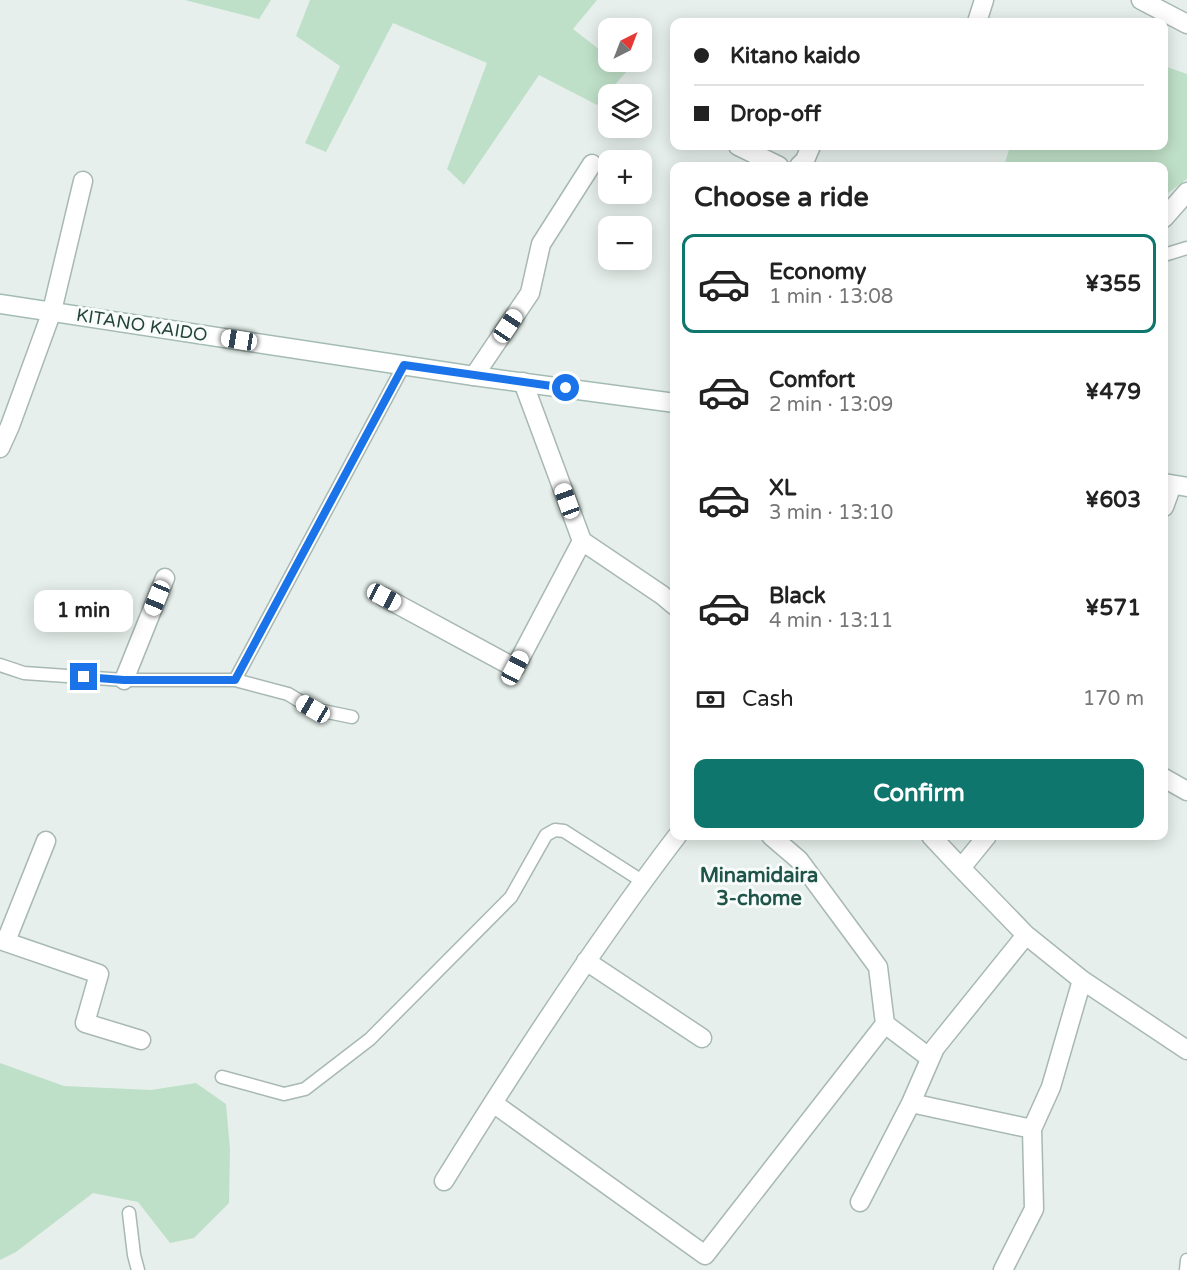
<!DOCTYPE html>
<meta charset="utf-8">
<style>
:root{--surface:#fff;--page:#f2f2f2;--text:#222;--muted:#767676;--line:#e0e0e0;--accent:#0f766e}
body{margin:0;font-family:"Varela Round",sans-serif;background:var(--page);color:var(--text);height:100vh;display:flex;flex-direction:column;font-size:22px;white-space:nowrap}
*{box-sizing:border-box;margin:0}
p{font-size:20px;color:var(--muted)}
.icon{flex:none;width:33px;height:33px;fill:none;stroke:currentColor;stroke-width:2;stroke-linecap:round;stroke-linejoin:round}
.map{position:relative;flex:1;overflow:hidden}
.details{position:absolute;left:670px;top:162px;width:498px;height:678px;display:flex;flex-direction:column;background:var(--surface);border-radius:12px;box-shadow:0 3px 15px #0003}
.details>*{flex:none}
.top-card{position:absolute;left:670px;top:18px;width:498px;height:132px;border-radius:12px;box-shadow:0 3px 15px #0003;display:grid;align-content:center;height:132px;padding:0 24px;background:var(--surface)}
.needle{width:39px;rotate:42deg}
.fabs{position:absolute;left:598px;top:18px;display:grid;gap:12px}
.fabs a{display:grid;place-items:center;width:54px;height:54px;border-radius:12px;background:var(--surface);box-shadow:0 3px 15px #0003;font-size:30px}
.end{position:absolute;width:27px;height:27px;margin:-14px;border:8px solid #1a73e8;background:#fff;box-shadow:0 0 0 3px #fff}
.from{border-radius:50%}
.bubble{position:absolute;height:42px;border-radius:12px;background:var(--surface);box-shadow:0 3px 15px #0003;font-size:20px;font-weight:700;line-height:42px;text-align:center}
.car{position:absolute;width:18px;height:36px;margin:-18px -9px;border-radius:8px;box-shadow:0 0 4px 2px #0007;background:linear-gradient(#fff 24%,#345 0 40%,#fff 0 76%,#345 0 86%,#fff 0)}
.top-card b{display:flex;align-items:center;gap:21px;height:57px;font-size:22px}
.top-card b+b{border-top:2px solid var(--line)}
.top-card i{width:15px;height:15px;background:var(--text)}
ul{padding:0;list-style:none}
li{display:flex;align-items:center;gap:18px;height:99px;margin:0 12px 9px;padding:0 12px;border:3px solid transparent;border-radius:12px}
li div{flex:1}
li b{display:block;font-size:22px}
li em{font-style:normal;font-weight:700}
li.active{border-color:var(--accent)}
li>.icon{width:54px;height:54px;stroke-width:1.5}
h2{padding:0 24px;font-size:27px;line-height:72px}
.pay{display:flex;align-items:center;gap:15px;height:66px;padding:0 24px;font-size:22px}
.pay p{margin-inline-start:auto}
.primary-button{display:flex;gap:12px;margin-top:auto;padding:12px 24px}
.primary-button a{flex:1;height:69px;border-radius:12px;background:var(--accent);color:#fff;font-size:24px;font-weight:700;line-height:69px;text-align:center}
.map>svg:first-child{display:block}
.green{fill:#bfe0c8}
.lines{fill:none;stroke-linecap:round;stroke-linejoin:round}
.lane-casing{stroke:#a8b8b2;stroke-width:15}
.street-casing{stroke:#a8b8b2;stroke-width:21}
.secondary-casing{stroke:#a4bbb3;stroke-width:21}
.lane{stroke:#fff;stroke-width:12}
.street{stroke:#fff;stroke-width:18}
.secondary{stroke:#fff;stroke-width:18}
.route{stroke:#1a73e8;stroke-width:8}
.labels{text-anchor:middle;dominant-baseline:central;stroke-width:6;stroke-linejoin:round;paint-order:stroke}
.street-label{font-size:18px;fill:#24423a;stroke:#f7fbf9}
.neighbourhood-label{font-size:20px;font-weight:bold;fill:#1f5548;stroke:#f7fbf9}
</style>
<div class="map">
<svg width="1187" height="1270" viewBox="0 0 1187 1270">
<rect width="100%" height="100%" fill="#e6efeb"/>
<path class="green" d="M185,0H271L259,19Z
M310,0H597L573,29L609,57V62H615L627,71L597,105L539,75L464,185L447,169L487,63L393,23L326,152L305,143L340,66L296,36Z
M1164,66L1187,74V179L1164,196V166H1004L1010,146H1164Z
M0,1063L64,1086L151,1090L196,1083L226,1104L230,1149L229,1203L194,1238L170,1243L138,1202L93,1193L16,1252L0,1260Z"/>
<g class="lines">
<g class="lane-casing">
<path id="lane" d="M1164,255L1187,248
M0,665L24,673L124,680H235L404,365
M235,680L288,694L313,709L352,717
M222,1077L284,1094L305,1089L370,1039L511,897L546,835L555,830L564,831L642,881
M129,1213L134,1255L138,1270
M1186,1270L1187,1260"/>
</g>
<g class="street-casing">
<path id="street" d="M1141,0L1187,24
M977,22L984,0
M738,146L779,166
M799,166L805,160L811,146
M1164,218L1187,192
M474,376L530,293L541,244L592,164
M0,448L10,426L52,311L83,181
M1164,507L1172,485
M582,541L662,595L675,606
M384,597L515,668L582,541L523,382
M124,680L165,578
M1164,778L1187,791
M931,836L961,868L1026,935L1082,980L1187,1050
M961,868L987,836
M0,940L99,974L85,1023L141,1040
M6,941L46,841
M586,961L702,1038
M885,1024L930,1058
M493,1103L705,1255L885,1024L878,967L799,860L771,836
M911,1103L1032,1129
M444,1181C517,1063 593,946 677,836
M860,1202L911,1103L935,1048L1026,935
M1003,1270L1034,1209L1032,1129L1051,1087L1082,980"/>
</g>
<g class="secondary-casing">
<path id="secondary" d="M0,304L474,376L675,403
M1164,483L1187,487"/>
</g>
<use href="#lane" class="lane"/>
<use href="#street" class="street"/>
<use href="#secondary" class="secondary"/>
</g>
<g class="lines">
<path class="route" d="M84,677L124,680H235L404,365L566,388"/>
</g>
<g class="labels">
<g class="street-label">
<text transform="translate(142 325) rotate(9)">KITANO KAIDO</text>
</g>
<g class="neighbourhood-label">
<text x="759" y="876">Minamidaira<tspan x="759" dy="23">3-chome</tspan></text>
</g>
</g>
</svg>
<div class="fabs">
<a><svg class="needle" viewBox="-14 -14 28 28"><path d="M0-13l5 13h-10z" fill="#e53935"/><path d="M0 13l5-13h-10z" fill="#767676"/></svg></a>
<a><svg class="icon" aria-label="layers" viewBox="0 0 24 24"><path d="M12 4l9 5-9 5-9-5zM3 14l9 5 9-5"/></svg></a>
<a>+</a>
<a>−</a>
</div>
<i class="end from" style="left:566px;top:388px"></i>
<i class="end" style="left:84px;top:677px"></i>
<div class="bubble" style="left:34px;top:590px;width:99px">1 min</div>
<i class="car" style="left:508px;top:326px;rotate:34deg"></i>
<i class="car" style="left:239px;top:340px;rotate:279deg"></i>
<i class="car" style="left:567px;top:501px;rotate:340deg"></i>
<i class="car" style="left:384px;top:597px;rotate:118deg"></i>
<i class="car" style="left:157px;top:598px;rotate:202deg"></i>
<i class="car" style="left:515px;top:668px;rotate:28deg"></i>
<i class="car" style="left:313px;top:709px;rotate:300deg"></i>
<div class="top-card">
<b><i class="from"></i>Kitano kaido</b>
<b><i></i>Drop-off</b>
</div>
<section class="details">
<h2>Choose a ride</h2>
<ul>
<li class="active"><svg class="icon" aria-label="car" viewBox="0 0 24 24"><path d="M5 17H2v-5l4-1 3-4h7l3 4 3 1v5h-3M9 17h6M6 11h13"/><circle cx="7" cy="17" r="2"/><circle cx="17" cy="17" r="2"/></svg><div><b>Economy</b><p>1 min · 13:08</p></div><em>¥355</em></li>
<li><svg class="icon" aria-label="car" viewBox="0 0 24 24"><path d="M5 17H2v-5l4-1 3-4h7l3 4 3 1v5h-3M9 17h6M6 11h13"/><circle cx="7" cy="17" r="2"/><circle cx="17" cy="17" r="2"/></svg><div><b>Comfort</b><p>2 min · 13:09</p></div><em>¥479</em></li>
<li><svg class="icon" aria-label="car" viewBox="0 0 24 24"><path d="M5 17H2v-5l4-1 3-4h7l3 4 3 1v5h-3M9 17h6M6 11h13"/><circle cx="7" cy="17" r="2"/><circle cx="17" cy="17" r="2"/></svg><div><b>XL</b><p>3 min · 13:10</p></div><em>¥603</em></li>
<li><svg class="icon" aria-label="car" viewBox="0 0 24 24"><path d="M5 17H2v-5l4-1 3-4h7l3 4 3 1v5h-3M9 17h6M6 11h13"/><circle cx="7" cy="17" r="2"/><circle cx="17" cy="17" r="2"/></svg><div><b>Black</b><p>4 min · 13:11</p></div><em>¥571</em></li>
</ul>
<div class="pay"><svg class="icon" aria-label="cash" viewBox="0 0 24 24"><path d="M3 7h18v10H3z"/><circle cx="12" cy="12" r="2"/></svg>Cash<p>170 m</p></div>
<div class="primary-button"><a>Confirm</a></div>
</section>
</div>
